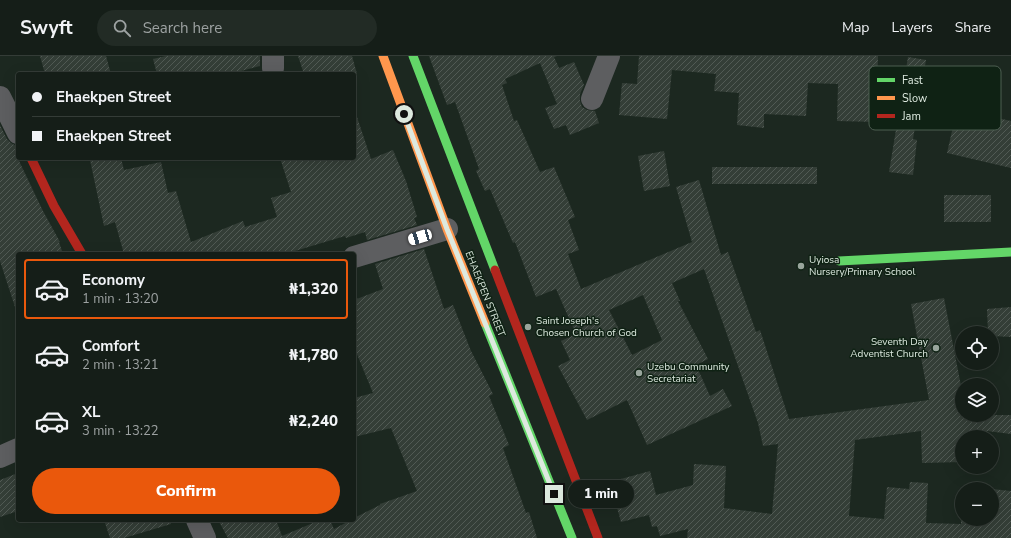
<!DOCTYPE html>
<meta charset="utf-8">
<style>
:root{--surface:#151e18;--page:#222b25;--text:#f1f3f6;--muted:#9da2a2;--line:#343c37;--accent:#ea580c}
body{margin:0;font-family:"Nunito Sans",sans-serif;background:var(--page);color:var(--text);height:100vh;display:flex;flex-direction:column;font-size:15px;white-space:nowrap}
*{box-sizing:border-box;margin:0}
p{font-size:13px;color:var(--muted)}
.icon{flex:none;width:22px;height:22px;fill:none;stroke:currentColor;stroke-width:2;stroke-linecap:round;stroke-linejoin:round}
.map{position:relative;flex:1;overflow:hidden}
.sheet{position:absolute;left:16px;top:196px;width:340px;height:270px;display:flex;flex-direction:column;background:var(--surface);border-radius:4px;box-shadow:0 4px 16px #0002,0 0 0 1px var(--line)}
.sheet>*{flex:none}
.banner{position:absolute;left:16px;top:16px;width:340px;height:88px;border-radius:4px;box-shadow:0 4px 16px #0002,0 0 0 1px var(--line);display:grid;align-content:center;height:88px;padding:0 16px;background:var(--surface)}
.controls{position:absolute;left:955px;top:270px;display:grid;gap:8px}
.controls a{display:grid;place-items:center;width:44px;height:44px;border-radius:50%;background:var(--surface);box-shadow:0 4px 16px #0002,0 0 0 1px var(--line);font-size:20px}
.end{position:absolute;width:18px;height:18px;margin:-9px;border:5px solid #dde9df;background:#111;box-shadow:0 0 0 2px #111}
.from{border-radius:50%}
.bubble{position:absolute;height:28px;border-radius:14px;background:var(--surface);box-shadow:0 4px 16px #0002,0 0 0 1px var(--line);font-size:13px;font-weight:800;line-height:28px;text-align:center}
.car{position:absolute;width:12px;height:24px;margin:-12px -6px;border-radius:5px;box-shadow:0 0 3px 1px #0007;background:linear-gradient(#fff 24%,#345 0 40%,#fff 0 76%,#345 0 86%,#fff 0)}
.banner b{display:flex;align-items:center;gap:14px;height:38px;font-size:15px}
.banner b+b{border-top:1px solid var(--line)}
.banner i{width:10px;height:10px;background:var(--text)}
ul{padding:7px 0 0;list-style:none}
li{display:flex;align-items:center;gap:12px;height:60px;margin:0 8px 6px;padding:0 8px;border:2px solid transparent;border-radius:4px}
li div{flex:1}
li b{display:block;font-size:15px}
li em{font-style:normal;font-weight:800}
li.on{border-color:var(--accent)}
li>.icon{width:36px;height:36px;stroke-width:1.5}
.cta{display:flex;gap:8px;margin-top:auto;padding:8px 16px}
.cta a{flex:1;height:46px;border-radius:24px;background:var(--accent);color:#fff;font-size:16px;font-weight:800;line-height:46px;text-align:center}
header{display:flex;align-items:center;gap:24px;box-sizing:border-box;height:56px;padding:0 20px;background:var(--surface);border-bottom:1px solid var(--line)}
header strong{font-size:19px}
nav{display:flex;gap:22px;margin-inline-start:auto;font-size:14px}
.search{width:280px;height:36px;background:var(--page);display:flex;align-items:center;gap:10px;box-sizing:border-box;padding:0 14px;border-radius:22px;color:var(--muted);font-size:15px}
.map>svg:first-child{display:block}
.building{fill:url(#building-hatch);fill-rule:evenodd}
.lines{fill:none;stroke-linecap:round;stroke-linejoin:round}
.street{stroke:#5d5e60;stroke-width:22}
.fast{stroke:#63d668;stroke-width:9}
.slow{stroke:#ff974d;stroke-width:9}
.jam{stroke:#b3261e;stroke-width:9}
.route{stroke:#dde9df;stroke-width:5}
.poi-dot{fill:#99a59c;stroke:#0f2214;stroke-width:1.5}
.labels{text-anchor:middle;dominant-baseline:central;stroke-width:3;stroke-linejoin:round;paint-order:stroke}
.poi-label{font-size:10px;fill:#dde9df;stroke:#0f2214;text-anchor:start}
.street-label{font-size:10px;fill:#dde9df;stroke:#0f2214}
.key{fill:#0f2214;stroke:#4d5e51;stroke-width:1}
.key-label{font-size:11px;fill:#dde9df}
</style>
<header>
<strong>Swyft</strong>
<div class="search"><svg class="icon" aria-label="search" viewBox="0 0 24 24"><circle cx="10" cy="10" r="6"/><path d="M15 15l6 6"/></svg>Search here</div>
<nav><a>Map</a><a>Layers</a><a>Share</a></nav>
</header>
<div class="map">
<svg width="1011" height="482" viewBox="0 0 1011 482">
<defs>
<pattern id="building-hatch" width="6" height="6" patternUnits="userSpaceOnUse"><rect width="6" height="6" fill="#343e37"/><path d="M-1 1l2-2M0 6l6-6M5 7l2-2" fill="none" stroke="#515a54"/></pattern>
</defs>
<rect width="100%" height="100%" fill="#1c2820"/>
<path class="building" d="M40,0H106L111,18H45Z
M166,0H260V10L230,18H157L153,3Z
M298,0H352L357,18H304Z
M429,0H557L554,1L559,12L574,6L584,29L580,38V45L582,51L587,54L595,55L599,67L570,79L566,69L554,73L545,52L557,48L540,7L505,23L507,27L502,29L514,65L517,64L540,116L554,111L575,161L568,164L579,194L568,198L581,233L692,186L676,131L699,124L721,199L728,196L756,276L760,274L789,363L929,344L911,248L944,242L962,335V359H1011V378L987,375L988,381H962V406L922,407L921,375L855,384L849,460L884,463L887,431L909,433L910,426L928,427L926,467L961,468V463H992V433L1011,435V482H687L688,473L660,480L657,470L652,471L649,459L621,466L610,426L650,415L656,439L693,429L694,408L726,410L724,452L772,458L778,388L763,390L758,367L704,213L672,227L680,245H678L708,303L696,309L710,340L723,333L732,350L647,389L627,344L587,364L558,310L570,304L561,285L576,278L556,233L536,241L515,186L513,187L490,133L485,135L476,115L479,113L455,46L447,49ZM643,239L662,284L632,299L609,254Z
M639,0H878L876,66L837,65L838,28L808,27L806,60L764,58V72L737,69L739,37L714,35L716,18L672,14L667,63L619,59L622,27L637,28Z
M908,1L926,4L913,83L917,84L913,119L889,116Z
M957,53L1011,65V112L947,97Z
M357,61L371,103L393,94L406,125L417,161L414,162L417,169L367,184L365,176L346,182L345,180L285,198H124L115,166L104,170L90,104L100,102H121L124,114L161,106L168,137L176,135L191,186L243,165L245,171L277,161L271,142L291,136L280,102H354V62Z
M0,69L7,83L11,87L18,91V102L20,107L43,155L60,186H59L63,198H18V250L15,251L0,205Z
M664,95L670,130L644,135L638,100Z
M712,111H817V128H712Z
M944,139H991V166H944Z
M424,193L444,253L453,249L471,295L493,338L489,340L509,389L503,392L526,457L529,456L537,482H228L218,464H276L282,480L320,464H330L334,473L351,464H354V462L380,449V448L417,435L391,372L354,381V342L373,337L354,291V244L383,233L375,208Z
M1011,251V281L992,280V277H988L987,253Z
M18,417V455L0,461V424Z
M104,464H170L171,468L124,482H110Z"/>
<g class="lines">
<path class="street" d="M273,0V12
M0,41L18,77
M592,43L609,0
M354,201L447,173
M0,401L18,393
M197,464L205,482"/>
<path class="fast" d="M413,0L495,214
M839,205L1011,196
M485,267L572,482"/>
<path class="slow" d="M383,0L447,173L485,267"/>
<path class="jam" d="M31,102L54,150L82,198
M495,214L598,482"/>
</g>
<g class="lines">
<path class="route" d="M404,58L447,173L554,438"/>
</g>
<g class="poi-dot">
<circle cx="801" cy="210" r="4"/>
<circle cx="528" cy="271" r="4"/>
<circle cx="936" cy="292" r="4"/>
<circle cx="639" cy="317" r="4"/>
</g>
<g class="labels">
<g class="poi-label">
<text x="809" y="204">Uyiosa<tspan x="809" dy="12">Nursery/Primary School</tspan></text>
<text x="536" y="265">Saint Joseph's<tspan x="536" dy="12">Chosen Church of God</tspan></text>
<text x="928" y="286" text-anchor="end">Seventh Day<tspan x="928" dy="12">Adventist Church</tspan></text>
<text x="647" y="311">Uzebu Community<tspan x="647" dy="12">Secretariat</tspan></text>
</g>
<g class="street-label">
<text transform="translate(485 238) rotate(68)">EHAEKPEN STREET</text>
</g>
</g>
<rect x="869" y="10" width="132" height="64" rx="6" class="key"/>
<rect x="877" y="22" width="18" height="4" fill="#63d668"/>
<rect x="877" y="40" width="18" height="4" fill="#ff974d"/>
<rect x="877" y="58" width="18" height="4" fill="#b3261e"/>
<g class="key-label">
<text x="902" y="28">Fast</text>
<text x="902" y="46">Slow</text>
<text x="902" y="64">Jam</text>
</g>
</svg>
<div class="controls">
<a><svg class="icon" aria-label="locate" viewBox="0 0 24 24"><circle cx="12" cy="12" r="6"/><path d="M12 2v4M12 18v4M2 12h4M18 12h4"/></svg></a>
<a><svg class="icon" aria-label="layers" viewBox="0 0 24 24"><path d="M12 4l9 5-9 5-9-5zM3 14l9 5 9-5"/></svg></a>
<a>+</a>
<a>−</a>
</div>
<i class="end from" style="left:404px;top:58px"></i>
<i class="end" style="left:554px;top:438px"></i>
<div class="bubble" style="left:568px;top:424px;width:66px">1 min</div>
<i class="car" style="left:420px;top:181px;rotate:253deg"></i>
<div class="banner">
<b><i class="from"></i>Ehaekpen Street</b>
<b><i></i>Ehaekpen Street</b>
</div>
<section class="sheet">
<ul>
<li class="on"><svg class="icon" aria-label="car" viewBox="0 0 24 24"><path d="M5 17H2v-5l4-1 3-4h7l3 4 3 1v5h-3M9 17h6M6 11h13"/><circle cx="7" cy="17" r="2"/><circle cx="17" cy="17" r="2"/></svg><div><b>Economy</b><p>1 min · 13:20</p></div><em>₦1,320</em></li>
<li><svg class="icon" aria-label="car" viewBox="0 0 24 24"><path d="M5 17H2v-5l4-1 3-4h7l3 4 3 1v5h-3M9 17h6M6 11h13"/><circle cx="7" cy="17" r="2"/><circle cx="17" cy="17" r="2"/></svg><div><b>Comfort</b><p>2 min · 13:21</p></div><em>₦1,780</em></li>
<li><svg class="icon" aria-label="car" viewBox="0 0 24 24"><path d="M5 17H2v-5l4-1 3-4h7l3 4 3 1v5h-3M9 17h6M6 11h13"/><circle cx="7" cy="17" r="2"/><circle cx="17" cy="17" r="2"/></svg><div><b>XL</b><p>3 min · 13:22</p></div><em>₦2,240</em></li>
</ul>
<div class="cta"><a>Confirm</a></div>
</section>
</div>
